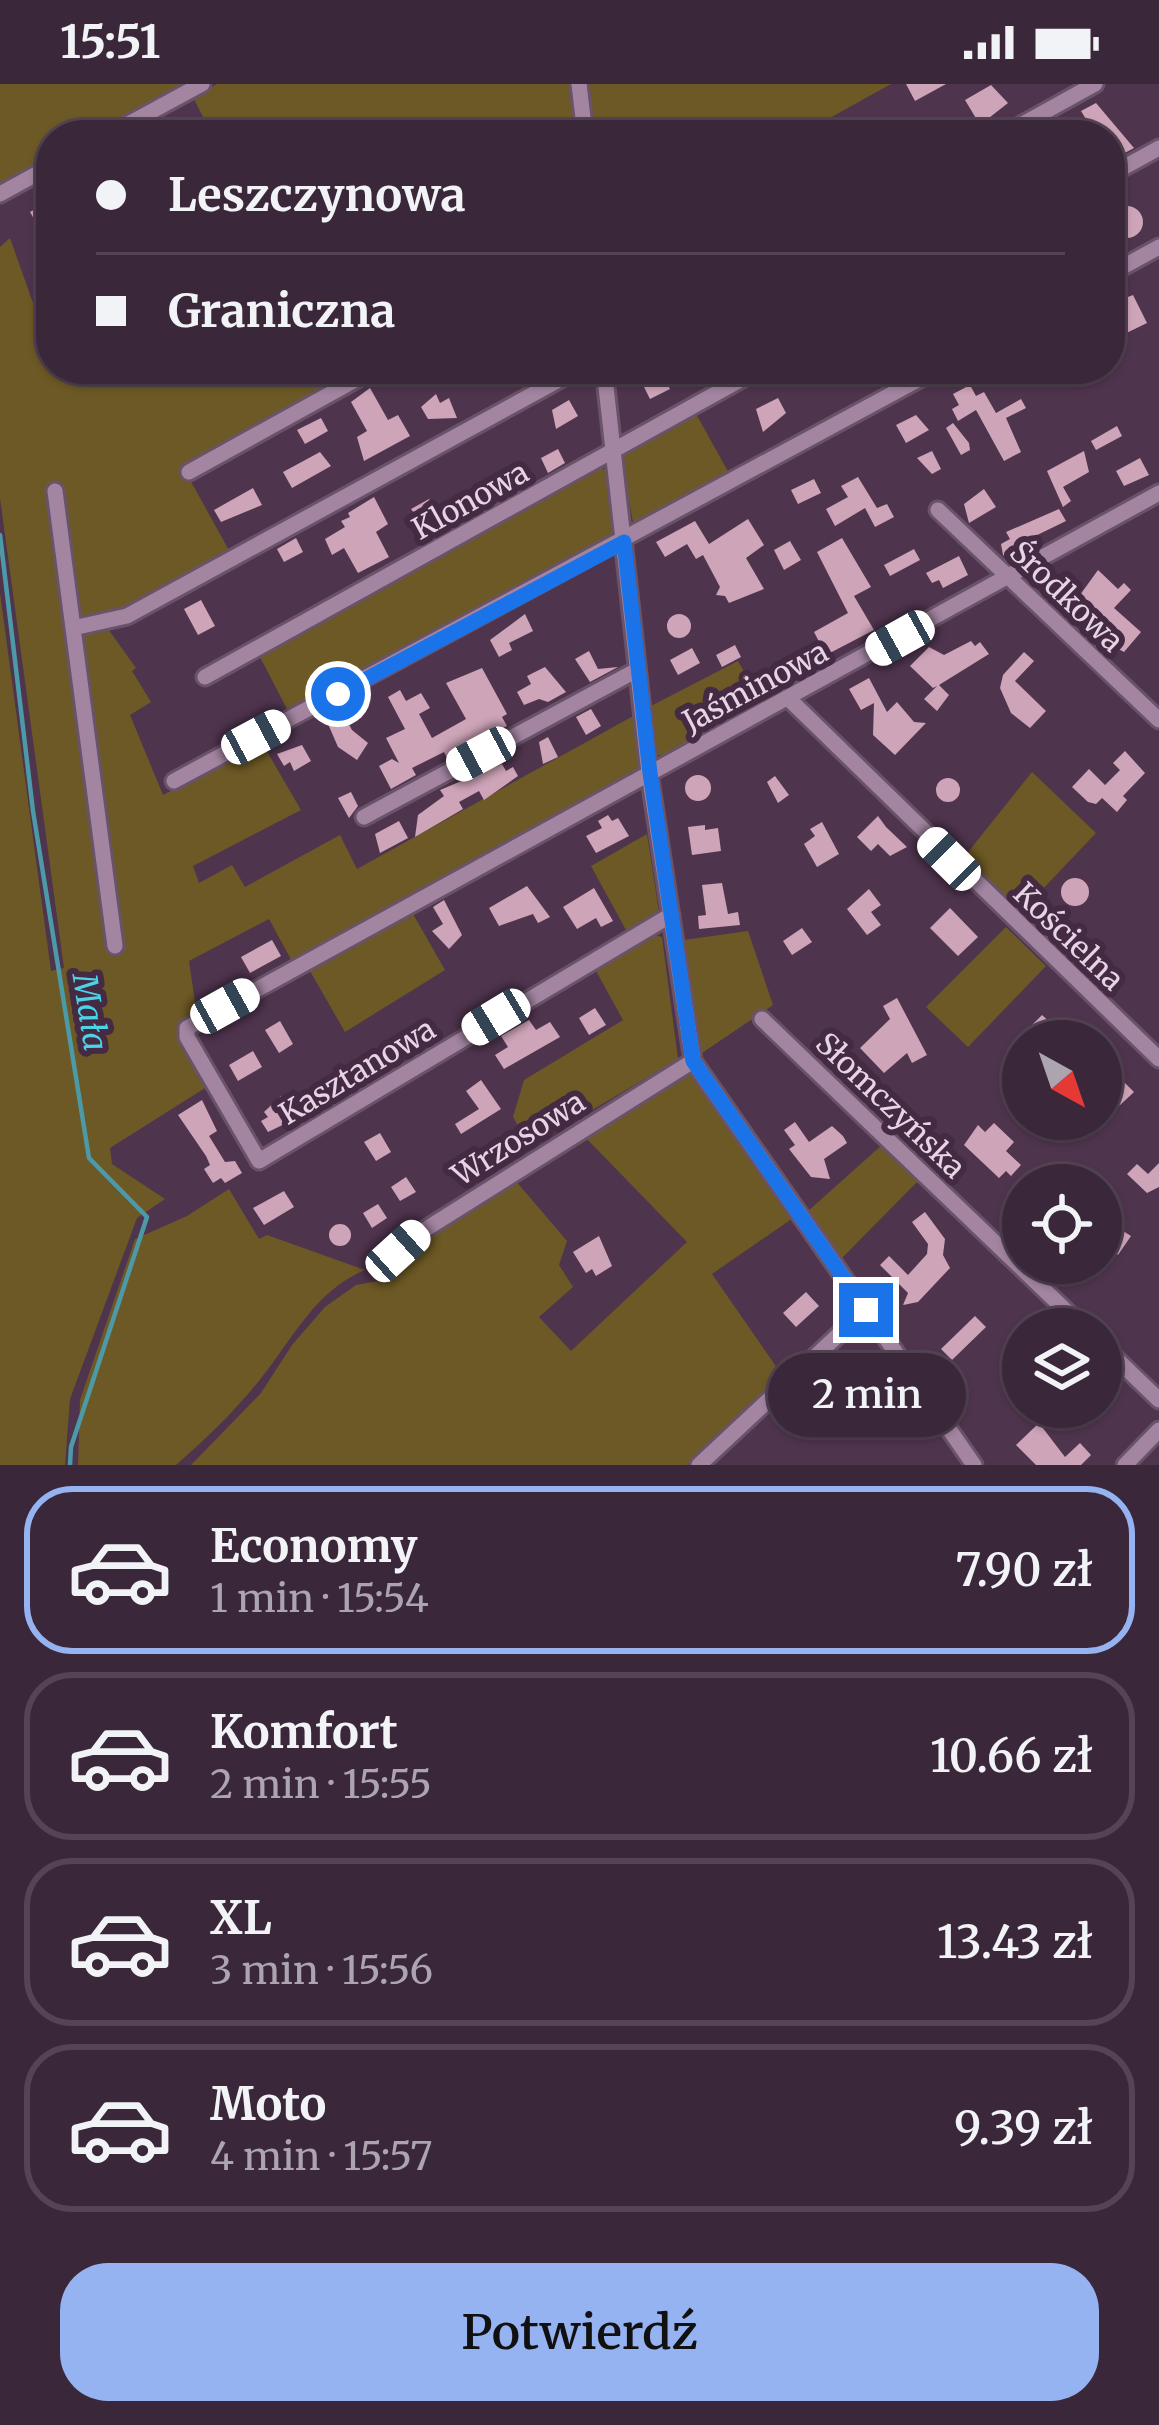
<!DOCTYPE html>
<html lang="pl">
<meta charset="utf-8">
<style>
:root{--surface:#3b273a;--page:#463345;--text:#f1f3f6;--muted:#aca5af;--line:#544454;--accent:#95b2f1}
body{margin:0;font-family:Merriweather,serif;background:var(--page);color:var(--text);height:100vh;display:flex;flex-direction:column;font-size:45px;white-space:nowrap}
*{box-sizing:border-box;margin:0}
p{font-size:39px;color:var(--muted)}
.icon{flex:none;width:66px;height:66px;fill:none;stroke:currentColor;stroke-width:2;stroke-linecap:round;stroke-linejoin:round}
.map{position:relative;height:1381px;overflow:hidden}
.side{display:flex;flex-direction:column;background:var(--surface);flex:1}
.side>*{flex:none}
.banner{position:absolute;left:36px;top:36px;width:1089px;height:264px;border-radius:48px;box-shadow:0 3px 9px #0004,0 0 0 3px var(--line);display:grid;align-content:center;height:264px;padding:0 60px;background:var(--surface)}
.needle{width:78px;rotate:140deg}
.controls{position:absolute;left:1002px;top:936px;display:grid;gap:24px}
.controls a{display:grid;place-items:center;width:120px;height:120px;border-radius:50%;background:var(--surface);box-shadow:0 3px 9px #0004,0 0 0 3px var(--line);font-size:60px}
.end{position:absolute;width:54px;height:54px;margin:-27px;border:15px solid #1a73e8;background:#fff;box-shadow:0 0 0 6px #fff}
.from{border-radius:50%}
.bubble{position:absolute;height:84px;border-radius:42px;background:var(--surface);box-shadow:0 3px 9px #0004,0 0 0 3px var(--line);font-size:39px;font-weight:600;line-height:84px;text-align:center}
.car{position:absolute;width:36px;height:72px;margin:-36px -18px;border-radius:15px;box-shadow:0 0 9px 3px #0007;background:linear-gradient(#fff 24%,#345 0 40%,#fff 0 76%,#345 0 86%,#fff 0)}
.banner b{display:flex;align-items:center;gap:42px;height:114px;font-size:45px}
.banner b+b{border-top:3px solid var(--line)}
.banner i{width:30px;height:30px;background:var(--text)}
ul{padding:21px 0 0;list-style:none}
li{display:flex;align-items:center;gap:36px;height:168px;margin:0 24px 18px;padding:0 36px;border:6px solid var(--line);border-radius:48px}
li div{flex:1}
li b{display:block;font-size:45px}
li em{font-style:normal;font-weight:600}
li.selected{border-color:var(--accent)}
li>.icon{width:108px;height:108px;stroke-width:1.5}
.action{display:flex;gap:24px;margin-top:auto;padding:24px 60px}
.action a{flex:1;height:138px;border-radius:48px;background:var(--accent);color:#111;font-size:48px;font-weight:600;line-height:138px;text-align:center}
.status{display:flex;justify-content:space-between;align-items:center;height:84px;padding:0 60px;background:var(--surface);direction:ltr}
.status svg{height:33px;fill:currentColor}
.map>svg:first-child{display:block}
.green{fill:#6d5925}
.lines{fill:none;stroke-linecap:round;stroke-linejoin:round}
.stream{stroke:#4c9aa8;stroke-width:4.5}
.building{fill:#cea4b8}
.minor-casing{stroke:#695368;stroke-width:21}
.minor{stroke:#a385a2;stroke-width:15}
.route{stroke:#1a73e8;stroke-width:15}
.labels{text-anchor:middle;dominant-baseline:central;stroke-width:12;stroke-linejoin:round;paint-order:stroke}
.street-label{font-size:30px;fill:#e6d5e4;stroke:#442a43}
.water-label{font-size:33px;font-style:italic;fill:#4cd3e5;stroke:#442a43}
</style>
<div class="status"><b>15:51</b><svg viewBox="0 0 49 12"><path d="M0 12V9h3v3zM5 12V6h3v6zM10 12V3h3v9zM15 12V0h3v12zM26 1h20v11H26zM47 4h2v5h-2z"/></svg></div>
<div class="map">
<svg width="1159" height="1381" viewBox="0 0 1159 1381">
<rect width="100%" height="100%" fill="#4f344e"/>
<path class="green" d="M0,0H190L97,51H51V76L0,104Z
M217,0H572L579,51H212L193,13Z
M584,0H891L799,51H590Z
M10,154L33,219L51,210V285H367L189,394L231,470C194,490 117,546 76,532L58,399L50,400L113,866L79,553L106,542L136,584L132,587L151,618L130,631L163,711L262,659L301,726L193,782L199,799L232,781L245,803L340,751L357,785L635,631L641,683L639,690L293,879L269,835L189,877L197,932L180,941L182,960L205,1004L110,1064L112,1080L165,1115L137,1134L70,1315L65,1381H0V509L51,887L64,884L0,414V163Z
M695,328L731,393L634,444L621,372Z
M597,382L608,387L614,452L289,629L258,569Z
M738,577L764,622L670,672L655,671L647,624Z
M1032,688L1096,749L1018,831L961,777Z
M647,750L659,828L626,846L591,782Z
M413,830L445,886L345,948L310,887Z
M1006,843L1046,882L968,963L926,923Z
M748,847L773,921L702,969L684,856Z
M652,850L662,853L678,975L530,1063L513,1033L524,996L623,936L595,885Z
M692,989L793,1134L712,1190L782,1291L687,1381H191L261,1309L292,1261L325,1223L356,1201L377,1197L421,1158L515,1096L567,1157L559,1181L573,1203L539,1233L571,1267L687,1158L585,1053Z
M883,1060L920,1095L840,1176L807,1128Z
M229,1105L259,1155L267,1151L365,1186C315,1207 294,1253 262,1293C237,1325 207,1354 176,1381H78L80,1316L135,1155L187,1132Z"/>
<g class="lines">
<path class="stream" d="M0,451L33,727L89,1074L147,1133L71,1363L70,1381"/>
</g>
<path class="building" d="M906,0H946L915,17Z
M991,1L1008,19L980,41L965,16Z
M1096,19L1134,64L1110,77V51L1095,50L1081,27Z
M51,116V144L42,149L30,128Z
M1111 138a16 16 0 1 1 32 0a16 16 0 1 1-32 0Z
M1133,211L1147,239L1110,257V220Z
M660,285L670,305L650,315L642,299Z
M970,301L976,312L984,308L996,329L1021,315L1026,324L1006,334L1021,368L1004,377L976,326L958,337L952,325L959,321L953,310Z
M370,304L388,336L398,331L410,352L364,377L357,353L367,347L351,318Z
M436,310L440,319L449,314L457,334L428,335L421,323Z
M778,314L786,329L763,348L756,325Z
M569,316L578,332L556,345L552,326Z
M916,331L929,346L906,359L896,341Z
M321,334L328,347L305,360L297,346Z
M953,339L969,359L970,366L961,371L946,344Z
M1117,342L1122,352L1096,366L1091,357Z
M558,365L565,379L548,389L541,374Z
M932,367L941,385L932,390L917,374Z
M1084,367L1089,388L1063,403L1071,417L1063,423L1047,387Z
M320,368L331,382L292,404L283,388Z
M1140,374L1149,391L1124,402L1116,387Z
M858,393L877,424L887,420L894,433L875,443L865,424L835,442L826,425L848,413L841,402Z
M814,395L821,409L798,420L791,406Z
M253,404L262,421L221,438L214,426Z
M984,405L996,423L969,439L964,420Z
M374,413L388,440L376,448L389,473L358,489L344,464L332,471L325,455L345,443L341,437L350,433L348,429Z
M429,415L434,424L459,418L467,433L445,446L440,437L426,445L411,425Z
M1059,425L1066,437L1027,456L1032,465L1011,477L1003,471L1001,460L1010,455L1006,448Z
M748,435L764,461L746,474L764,505L729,519L725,512L716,511L720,503L703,471L696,475L687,460L665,473L656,458L695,437L709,460Z
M296,454L303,468L284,478L277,465Z
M842,454L871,503L854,512L874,546L826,571L814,548L848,529L817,468Z
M790,457L801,476L784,486L774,466Z
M914,465L920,476L890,492L884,481Z
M959,472L968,491L943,504L939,496L932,499L926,489Z
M1098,486L1118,505L1124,499L1131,506L1114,524L1141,548L1124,568L1090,550L1038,501L1048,490L1080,511Z
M201,516L215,542L198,551L184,525Z
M525,530L533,547L509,559L512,566L499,573L490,556Z
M667 542a12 12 0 1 1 24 0a12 12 0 1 1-24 0Z
M971,557L975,562L980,558L989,570L939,601L949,611L937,627L924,615L937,602L933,604L910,582L929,563L944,571Z
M735,561L741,573L722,583L716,571Z
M692,564L700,579L678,591L670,576Z
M589,567L598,585L618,583L590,598L575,575Z
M1024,568L1034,577L1015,597L1046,627L1030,644L1011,629L1000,604L1003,591Z
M545,583L566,608L548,618L539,615L524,621L517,608L531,600L527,592Z
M482,584L507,630L502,633L507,642L447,674L444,668L412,684L416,691L391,705L379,682L392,675L399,679L386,654L405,645L388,613L400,606L406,617L421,609L430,624L419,630L432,654L466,635L446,599Z
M869,594L887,628L897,618L914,638L926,639L895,671L873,651L874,619L861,626L849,605Z
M340,624L352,646L368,659L357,676L338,663L325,633Z
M591,625L601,642L586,651L576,633Z
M548,653L558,673L543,680L539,658Z
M302,661L311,677L294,687L290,678L284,682L277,670Z
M1125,667L1145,689L1123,712L1127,716L1117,728L1102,714L1096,720L1088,718L1072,703L1089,685L1105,701L1120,686L1113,679Z
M502,680L506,687L513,683L518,692L484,716L479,707L459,718L463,725L415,753L418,731L444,712L440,706Z
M685 704a13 13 0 1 1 26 0a13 13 0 1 1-26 0Z
M775,692L789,711L778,719L767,698Z
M936 706a12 12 0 1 1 24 0a12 12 0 1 1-24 0Z
M351,708L358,722L349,734L338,714Z
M608,731L612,737L618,734L629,752L596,769L586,752L602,744L598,737Z
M878,732L886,743L907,763L890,772L878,760L871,767L857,753Z
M399,737L408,754L380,769L375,750Z
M822,738L839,770L817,783L804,760L815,752L810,745Z
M705,741V746L718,744L721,767L692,771L688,743Z
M1061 808a14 14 0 1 1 28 0a14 14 0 1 1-28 0Z
M722,799L728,830L738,828L740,841L699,845L698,832L706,831L702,801Z
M527,802L550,833L538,839L533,830L499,842L489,824Z
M594,804L613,837L601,843L596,834L577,845L563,823Z
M869,805L881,821L871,828L881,841L867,851L847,825Z
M444,816L462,851L449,865L432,847L443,840L433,823Z
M950,824L978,853L958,872L930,844Z
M802,844L812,858L792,871L783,857Z
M272,856L281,872L250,889L241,873Z
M897,914L927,971L912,979L907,969L884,989L860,964L890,935L883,922Z
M595,924L606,941L589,951L579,934Z
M1042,931L1053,941L1042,957H1016Z
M529,936L536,946L550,938L560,953L504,985L495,971L508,963L501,952Z
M280,937L293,960L279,969L265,946Z
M253,967L262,983L238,997L229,981Z
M481,996L501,1025L461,1050L455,1040L479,1025L466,1007Z
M1122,996L1134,1008L1118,1023L1107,1011Z
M281,1012L295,1035L268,1048L261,1037L268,1033L264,1028Z
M202,1016L217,1047L209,1052L225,1078L235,1077L242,1089L225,1099L221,1094L213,1099L204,1085L210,1081L206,1072L178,1031Z
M795,1038L809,1058L832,1042L843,1052L847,1059L824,1075L830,1095L811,1093L789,1065L795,1061L784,1046Z
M994,1039L1014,1058L1006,1067L1021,1081L1011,1092L1006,1087L999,1094L964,1061L978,1041L985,1048Z
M380,1049L391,1068L376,1077L364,1058Z
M502,1055L509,1066L489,1077L483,1065Z
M1159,1079V1103L1147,1109L1127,1090L1137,1080L1148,1090Z
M406,1093L416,1108L400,1117L391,1103Z
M284,1107L294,1123L264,1141L253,1124Z
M378,1120L387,1134L372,1144L363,1129Z
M925,1128L945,1155L943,1171L950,1184L918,1218L903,1221L908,1209L880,1181L889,1172L908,1191L927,1170L928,1160L912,1138Z
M1101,1133L1131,1152L1118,1171L1101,1154Z
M329 1151a11 11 0 1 1 22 0a11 11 0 1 1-22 0Z
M599,1152L612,1182L596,1192L592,1185L586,1189L573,1168Z
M806,1208L819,1222L796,1243L783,1229Z
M975,1232L986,1243L952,1276L941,1265Z
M843,1292L866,1316L849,1332L827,1307Z
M1039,1339L1065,1373L1080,1359L1091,1371L1081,1381H1036L1016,1361Z"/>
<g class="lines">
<g class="minor-casing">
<path id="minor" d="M579,0L585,51
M108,51L202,0
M1003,51L1095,0
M1110,91L1159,64
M0,110L51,82
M1110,190L1159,163
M604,285L649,689L693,977L974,1381
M189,388L375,285
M55,407L73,544
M938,426L1159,636
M205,593L760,285
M789,615L1159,975
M174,697L938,285
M364,733L637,586
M671,831L259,1077L187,953V944L1159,409
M115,862L73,544L127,532L579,285
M762,935L1085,1245
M379,1185L418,1150L693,977
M1101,1260L1159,1316
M699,1381L866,1225
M1125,1381L1159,1346"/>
</g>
<use href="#minor" class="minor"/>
</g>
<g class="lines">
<path class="route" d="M338,610L624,458L650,689L693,977L866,1226"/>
</g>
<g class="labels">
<g class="street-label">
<text transform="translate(470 416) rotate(-29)">Klonowa</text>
<text transform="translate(1067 512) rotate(44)">Środkowa</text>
<text transform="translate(755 602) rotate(-28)">Jaśminowa</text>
<text transform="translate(1069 852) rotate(44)">Kościelna</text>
<text transform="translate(357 987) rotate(-31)">Kasztanowa</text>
<text transform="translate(891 1021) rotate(44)">Słomczyńska</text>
<text transform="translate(518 1054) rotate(-32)">Wrzosowa</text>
</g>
<g class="water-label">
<text transform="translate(90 928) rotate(81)">Mała</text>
</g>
</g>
</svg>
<div class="controls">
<a><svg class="needle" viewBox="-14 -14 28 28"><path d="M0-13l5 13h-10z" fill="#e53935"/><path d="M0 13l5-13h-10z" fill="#aca5af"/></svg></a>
<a><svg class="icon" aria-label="locate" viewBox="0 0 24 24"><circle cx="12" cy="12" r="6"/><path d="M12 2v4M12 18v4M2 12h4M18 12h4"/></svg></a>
<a><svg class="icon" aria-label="layers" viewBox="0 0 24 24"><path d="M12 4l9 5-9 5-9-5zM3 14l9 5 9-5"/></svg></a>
</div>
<i class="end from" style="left:338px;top:610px"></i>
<i class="end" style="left:866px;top:1226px"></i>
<div class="bubble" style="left:768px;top:1269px;width:198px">2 min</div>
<i class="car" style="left:900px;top:554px;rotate:241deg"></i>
<i class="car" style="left:256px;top:653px;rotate:62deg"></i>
<i class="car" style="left:481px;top:670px;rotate:242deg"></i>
<i class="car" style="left:949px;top:775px;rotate:315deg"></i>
<i class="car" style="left:225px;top:922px;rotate:61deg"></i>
<i class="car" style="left:496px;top:933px;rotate:239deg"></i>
<i class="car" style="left:398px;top:1167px;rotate:48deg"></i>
<div class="banner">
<b><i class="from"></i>Leszczynowa</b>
<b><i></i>Graniczna</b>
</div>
</div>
<section class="side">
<ul>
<li class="selected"><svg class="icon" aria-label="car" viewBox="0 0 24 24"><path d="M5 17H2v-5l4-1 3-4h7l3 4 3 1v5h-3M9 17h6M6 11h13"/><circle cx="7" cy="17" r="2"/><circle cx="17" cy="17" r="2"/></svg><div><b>Economy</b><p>1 min · 15:54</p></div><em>7.90 zł</em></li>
<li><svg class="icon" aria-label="car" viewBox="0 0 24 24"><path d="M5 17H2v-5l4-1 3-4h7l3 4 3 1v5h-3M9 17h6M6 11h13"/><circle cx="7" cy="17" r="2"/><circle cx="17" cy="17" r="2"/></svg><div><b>Komfort</b><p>2 min · 15:55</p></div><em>10.66 zł</em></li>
<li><svg class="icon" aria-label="car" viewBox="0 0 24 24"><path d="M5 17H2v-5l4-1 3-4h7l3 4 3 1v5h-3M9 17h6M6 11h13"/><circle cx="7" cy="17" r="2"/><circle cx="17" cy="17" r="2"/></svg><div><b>XL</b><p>3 min · 15:56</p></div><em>13.43 zł</em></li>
<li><svg class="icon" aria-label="car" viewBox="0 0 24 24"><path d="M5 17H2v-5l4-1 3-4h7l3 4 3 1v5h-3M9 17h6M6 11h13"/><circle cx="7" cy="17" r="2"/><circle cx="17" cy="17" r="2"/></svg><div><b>Moto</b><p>4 min · 15:57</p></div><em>9.39 zł</em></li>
</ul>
<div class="action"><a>Potwierdź</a></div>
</section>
